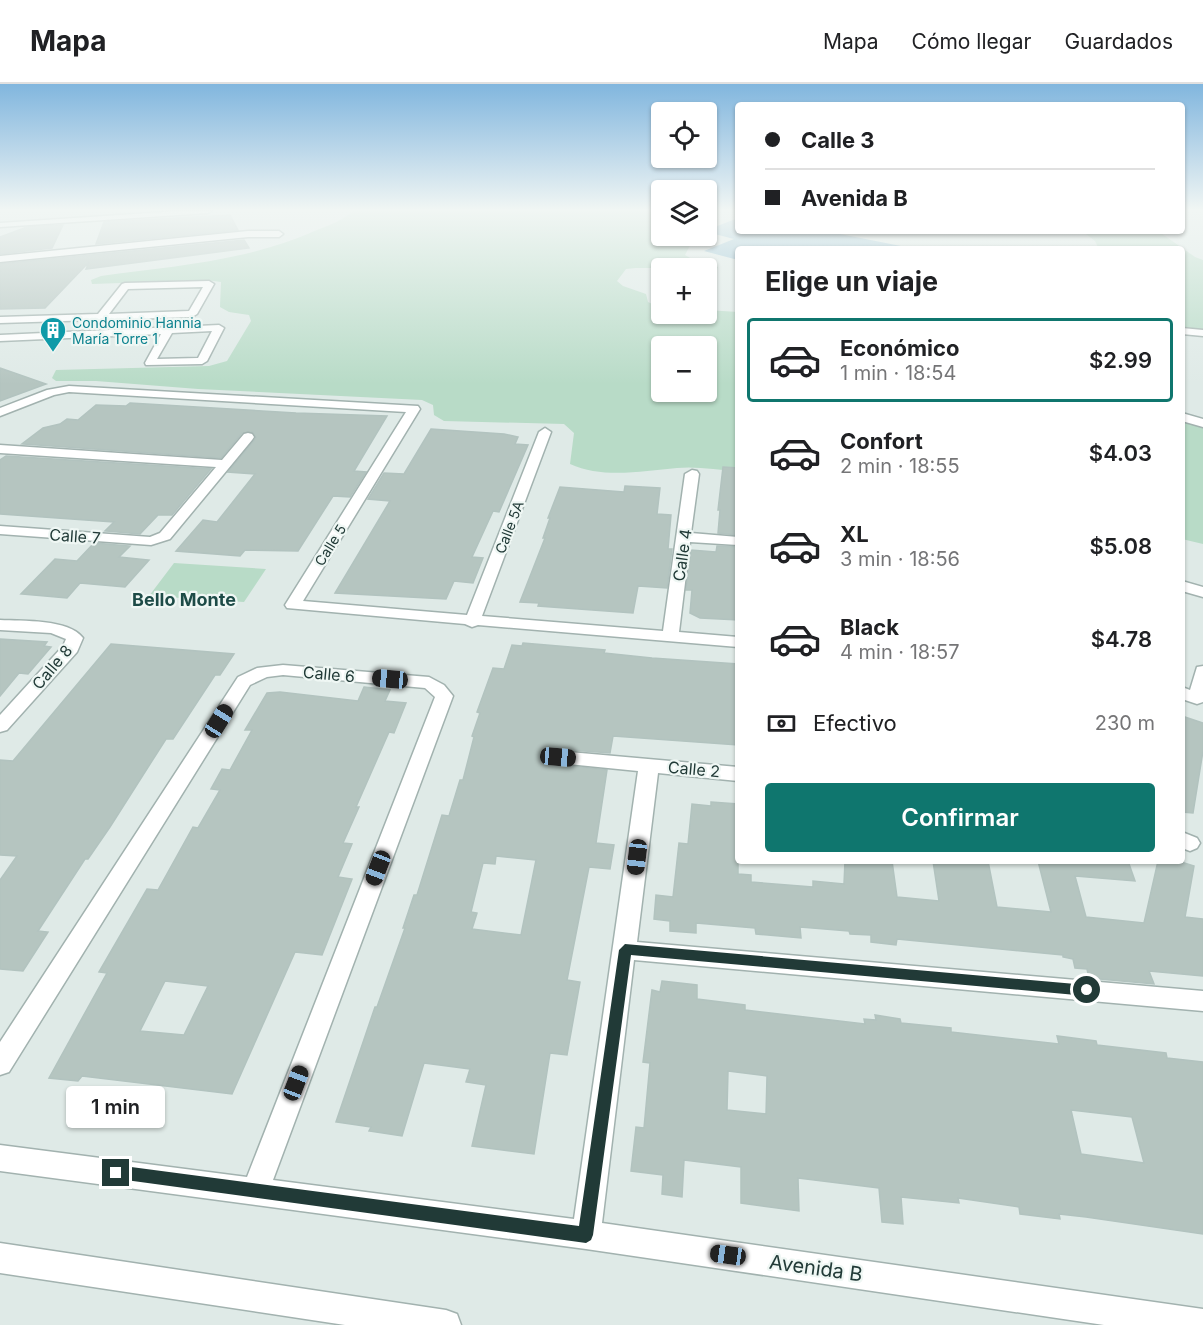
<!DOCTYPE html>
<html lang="es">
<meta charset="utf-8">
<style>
:root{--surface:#fff;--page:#f6f6f6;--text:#202124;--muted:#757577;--line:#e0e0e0;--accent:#0f766e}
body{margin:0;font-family:Inter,sans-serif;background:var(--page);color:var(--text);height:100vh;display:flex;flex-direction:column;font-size:22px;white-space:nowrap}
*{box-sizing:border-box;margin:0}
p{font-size:20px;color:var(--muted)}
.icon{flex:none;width:33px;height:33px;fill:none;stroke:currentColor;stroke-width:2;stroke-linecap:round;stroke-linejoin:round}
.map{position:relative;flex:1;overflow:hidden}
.side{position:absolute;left:735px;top:162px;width:450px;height:618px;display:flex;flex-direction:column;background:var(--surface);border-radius:6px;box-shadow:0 2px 4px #0004}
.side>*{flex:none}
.hud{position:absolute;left:735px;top:18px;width:450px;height:132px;border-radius:6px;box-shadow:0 2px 4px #0004;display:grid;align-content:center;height:132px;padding:0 30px;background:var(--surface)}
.tools{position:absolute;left:651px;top:18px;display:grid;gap:12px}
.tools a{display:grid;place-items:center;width:66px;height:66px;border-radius:6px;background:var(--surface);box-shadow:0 2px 4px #0004;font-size:30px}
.end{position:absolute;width:27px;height:27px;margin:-14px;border:8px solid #213a37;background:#fff;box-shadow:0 0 0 3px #fff}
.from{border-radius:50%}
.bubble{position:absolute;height:42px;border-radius:6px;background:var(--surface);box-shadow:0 2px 4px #0004;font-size:20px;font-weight:600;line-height:42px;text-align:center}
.car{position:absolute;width:18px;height:36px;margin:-18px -9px;border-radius:8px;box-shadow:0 0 4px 2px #0007;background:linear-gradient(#222 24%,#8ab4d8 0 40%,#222 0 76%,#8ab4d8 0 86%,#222 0)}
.hud b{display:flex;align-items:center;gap:21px;height:57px;font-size:22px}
.hud b+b{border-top:2px solid var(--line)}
.hud i{width:15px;height:15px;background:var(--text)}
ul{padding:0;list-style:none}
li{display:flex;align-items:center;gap:18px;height:84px;margin:0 12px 9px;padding:0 18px;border:3px solid transparent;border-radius:6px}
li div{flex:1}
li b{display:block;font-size:22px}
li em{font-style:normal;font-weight:600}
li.current{border-color:var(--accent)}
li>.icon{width:54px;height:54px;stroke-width:1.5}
h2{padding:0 30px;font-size:27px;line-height:72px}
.pay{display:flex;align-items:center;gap:15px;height:66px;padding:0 30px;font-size:22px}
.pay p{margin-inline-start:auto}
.button{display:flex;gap:12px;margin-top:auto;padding:12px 30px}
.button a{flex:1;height:69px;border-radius:6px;background:var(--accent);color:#fff;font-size:24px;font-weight:600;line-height:69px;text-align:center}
header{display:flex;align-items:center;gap:36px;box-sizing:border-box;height:84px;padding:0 30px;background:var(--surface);border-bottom:2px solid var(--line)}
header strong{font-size:28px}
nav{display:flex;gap:33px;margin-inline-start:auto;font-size:21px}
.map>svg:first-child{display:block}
.green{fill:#b8dbc7;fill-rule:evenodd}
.water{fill:#88b9cf}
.building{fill:#b5c5c0;stroke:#b2c3bf;stroke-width:1.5;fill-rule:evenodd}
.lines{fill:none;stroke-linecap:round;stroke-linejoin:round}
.minor-casing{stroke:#a2b2af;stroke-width:3}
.minor{fill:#fff;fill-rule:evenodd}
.route{fill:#213a37}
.labels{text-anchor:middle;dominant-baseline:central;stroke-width:4.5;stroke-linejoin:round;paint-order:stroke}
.far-culture-label{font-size:14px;fill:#0d838f;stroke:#eff7f4;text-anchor:start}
.far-street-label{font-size:14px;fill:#213a37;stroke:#eff7f4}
.street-label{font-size:16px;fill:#213a37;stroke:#eff7f4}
.neighbourhood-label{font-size:18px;font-weight:bold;fill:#1d4b47;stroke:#eff7f4}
.near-street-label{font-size:20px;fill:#213a37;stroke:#eff7f4}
</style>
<header>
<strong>Mapa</strong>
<nav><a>Mapa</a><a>Cómo llegar</a><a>Guardados</a></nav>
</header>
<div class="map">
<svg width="1203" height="1241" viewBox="0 0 1203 1241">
<rect width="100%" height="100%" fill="#dfeae7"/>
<path class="green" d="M353,127H661L662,152H695L685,171L692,175L718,183L717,186L707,187L706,184H636L626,185L617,197L623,202L646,210L648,218L661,224L662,230H706L707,226L738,228V387C718,386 696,382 677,384C642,387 603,395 570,380L574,349L564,340L444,337L434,331L433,321L422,316L198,305L96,297H56L52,294L56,286L209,282L227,277L251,237L249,231L229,228L220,223L221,198L206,196L92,200L91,196L101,192C174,182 249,177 317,146C330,141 343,136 353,127ZM662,262H706V308H662Z
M1082,147H1158L1195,173L1203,176V246L1182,243V165H1099L1095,157Z
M1182,336L1203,341V460L1182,455Z
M174,479L266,485L244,518L149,512Z"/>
<path class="water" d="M738,134V147H825L911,164L738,165V176L704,167L734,155L707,148V146Z"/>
<path class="building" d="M230,131L238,146L96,160L104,138Z
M63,141L52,164L0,170V153L27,143Z
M244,156L249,164L86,185L89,178L45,224L0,225V180Z
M0,284L46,300L0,317Z
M130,319L296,329L387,332L354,387L366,388L350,413L333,412L298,467L245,466L240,472L176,467L203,436L217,438L255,390L228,388L256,354L253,348L242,349L221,374L22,360L43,344L60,340L67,335L78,336L96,321L126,322Z
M431,345L504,350L518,353L515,360L528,361L499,428L493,427L472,473L483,474L473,499L454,497L446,515L335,509L390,417L368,415L384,389L404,390Z
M6,372L211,385L172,431H158L140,450L105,447L114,438L0,430V376Z
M723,383L738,384V451L718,449L720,426H718Z
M625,402L660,404L657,430L671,431L668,465H672L667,504L638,502L633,529L538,522L539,519L520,518L545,454H543L550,434H548L560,403L624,408Z
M94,459L130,462L119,473L149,476L125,503L80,499L67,514L21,510L55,475L77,477Z
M717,462L738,463V536L700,534L690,529L692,506H686L691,466L716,468Z
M0,555L47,558L44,562L51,563L28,590L19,589L0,612Z
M523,559L605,566L604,569L652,574L738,580V661L613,652L610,669L558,665L551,666L546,672L551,680L607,686L596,759L614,761L610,785L589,783L567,896L580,898L567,971L550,969L534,1070L472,1062L486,1001L466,998L470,985L424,979L402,1052L369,1047L371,1043L336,1038L375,923H377L405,844H403L414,811H417L442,731L449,732L460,696H463L474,653L472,652L480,629L477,628L493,584L504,585L512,561L522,562ZM496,772L536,776L521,851L472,845L477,829L471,828L483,779L495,780Z
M111,560L234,570L220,591H215L173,655H166L110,743L88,775H85L38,847L48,848L23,887L0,885V796L17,772L0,771V676L13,677Z
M364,603L390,606L385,617L406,619L394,649L389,648L356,723H359L343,759L352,760L338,793L352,795L322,871L295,868L232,1010L82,992L78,997L49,994L107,889L99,888L147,805L158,806L193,743L198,744L220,706L211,705L222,685L230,686L252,646H245L267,609L280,608L358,617ZM165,897L208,902L184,951L140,947Z
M1182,632L1203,639V667L1193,729L1182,728Z
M711,718L738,720V790L751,791V798L813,803V797L844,800L845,777H892L897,813L939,817L933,777H988L997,823L1051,828L1038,777H1071L1072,780V777H1128L1135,797L1075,792L1086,833L1144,839L1158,777H1178L1194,782L1185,833L1203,835V892L1149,887L1154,900L1089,894L1087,885L1075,884L1073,875L1063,873V871L897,855L896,861L871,858V851L850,850L849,847L800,843L801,854L756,850L755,844L696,839V849L670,847V837L654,835L656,811L673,813L679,759L688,760L692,720L711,722Z
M662,897L697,901V915L745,921V926L865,940L864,935L876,936L875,931L900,935L901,939L951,944V948L1059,960L1057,952L1096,957L1097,961L1166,969L1167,974L1203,978V1150L1086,1133L1059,1130L1060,1135L1020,1130L1019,1123L958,1114L959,1119L901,1113L903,1140L882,1138L879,1104L798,1094L799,1127L741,1119V1083L684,1076L682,1113L662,1110L663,1091L631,1087L636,1043L644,1044L650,979L643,978L652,906L660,908ZM728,987L767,992L766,1030L727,1026ZM1071,1026L1132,1033L1144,1079L1081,1070Z"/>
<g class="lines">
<g class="minor-casing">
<path id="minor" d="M179,127H212L208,129L0,143V139Z
M248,147H279L283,150L279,153H248L0,178V172Z
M209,197L214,200L197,230L192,233L0,239V233L98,230L122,200L125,199ZM203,203L189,227L109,230L128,205Z
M219,241L224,244L207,277L202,280L146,281L145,279L161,250L0,257V251ZM212,247L198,274L157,275L172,249Z
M1182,244L1203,246V252L1182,250Z
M69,302L418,322L420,325L303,517L467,531L539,348L545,344L551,348L482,532L663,547L685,390L692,386L697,387L699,390L691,449L738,453V461L690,458L679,548L738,553V563L478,541L472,543L465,540L287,524L285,521L406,328L69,308L54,311L0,332V324L47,306Z
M1182,329L1203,335V343L1182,337Z
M248,349L252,350L254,353L252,356L170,455L151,461L0,450V442L150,453L160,449L216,383L0,369V361L222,376L244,350Z
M1182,497L1203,503V513L1182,507Z
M0,536C22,537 69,535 83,554L77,568L7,646L0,648V631L63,562L66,555L51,549L0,546Z
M283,581L429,593L444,601L453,612L273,1096L574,1135L638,687L558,679L551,678L548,673L551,668L558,667L738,683V697L658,689L637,858L1203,907V927L634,876L602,1139L1203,1225V1241H1104L586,1165L0,1087V1061L247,1093L435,613L425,604L283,591L267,593L250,601L9,988L0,991V958L238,593L257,584Z
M1203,582V618L1197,620L1182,615V603L1190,606L1197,583Z
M1182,748L1197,754L1200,759L1197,764L1190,767L1182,764Z
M0,1159L446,1226L457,1230L461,1241H345L0,1189Z"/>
</g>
<use href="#minor" class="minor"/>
</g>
<linearGradient id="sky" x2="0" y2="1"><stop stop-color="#81b6de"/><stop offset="0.42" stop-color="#f1f6f4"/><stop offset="1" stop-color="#f1f6f4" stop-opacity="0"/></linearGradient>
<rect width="1203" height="300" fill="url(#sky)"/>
<path class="route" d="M625,860L1087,901L1094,906L1087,912L631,871L593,1151L591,1156L586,1159L111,1094L108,1089L111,1084L116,1081L579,1142L619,866Z"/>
<defs>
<g id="building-pin" transform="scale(1.35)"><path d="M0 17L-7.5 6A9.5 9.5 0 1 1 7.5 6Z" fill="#0f9aa8" stroke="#eff7f4"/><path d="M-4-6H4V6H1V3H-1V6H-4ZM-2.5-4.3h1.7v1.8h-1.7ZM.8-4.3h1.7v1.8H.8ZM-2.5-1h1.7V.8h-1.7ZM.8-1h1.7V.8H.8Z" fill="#fff"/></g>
</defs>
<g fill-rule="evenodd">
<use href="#building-pin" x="53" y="246"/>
</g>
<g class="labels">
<g class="far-culture-label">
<text x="72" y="238">Condominio Hannia<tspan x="72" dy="16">María Torre 1</tspan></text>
</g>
<g class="far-street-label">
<text transform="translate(509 443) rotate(-69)">Calle 5A</text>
<text transform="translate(330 461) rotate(-58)">Calle 5</text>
</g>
<g class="street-label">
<text transform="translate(75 452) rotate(4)">Calle 7</text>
<text transform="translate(682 471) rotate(-82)">Calle 4</text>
<text transform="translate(52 583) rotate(-50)">Calle 8</text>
<text transform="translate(329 590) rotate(5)">Calle 6</text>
<text transform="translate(694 685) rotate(5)">Calle 2</text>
</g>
<g class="neighbourhood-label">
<text x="184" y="515">Bello Monte</text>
</g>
<g class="near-street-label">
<text transform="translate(816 1184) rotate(8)">Avenida B</text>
</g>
</g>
</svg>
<div class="tools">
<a><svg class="icon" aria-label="locate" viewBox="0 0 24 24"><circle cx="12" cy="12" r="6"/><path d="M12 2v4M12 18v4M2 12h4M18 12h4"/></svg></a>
<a><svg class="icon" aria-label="layers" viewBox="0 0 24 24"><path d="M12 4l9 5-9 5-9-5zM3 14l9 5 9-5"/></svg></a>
<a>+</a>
<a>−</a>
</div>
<i class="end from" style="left:1087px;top:906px"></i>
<i class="end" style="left:116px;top:1089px"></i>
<div class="bubble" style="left:66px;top:1002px;width:99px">1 min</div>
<i class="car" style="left:390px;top:595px;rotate:275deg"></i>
<i class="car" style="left:219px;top:637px;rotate:32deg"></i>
<i class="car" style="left:558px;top:673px;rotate:95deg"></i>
<i class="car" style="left:637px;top:773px;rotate:187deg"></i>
<i class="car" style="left:378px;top:784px;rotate:201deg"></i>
<i class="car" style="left:296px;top:999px;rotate:21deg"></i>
<i class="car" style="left:728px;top:1171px;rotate:278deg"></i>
<div class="hud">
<b><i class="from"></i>Calle 3</b>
<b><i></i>Avenida B</b>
</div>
<section class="side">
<h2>Elige un viaje</h2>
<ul>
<li class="current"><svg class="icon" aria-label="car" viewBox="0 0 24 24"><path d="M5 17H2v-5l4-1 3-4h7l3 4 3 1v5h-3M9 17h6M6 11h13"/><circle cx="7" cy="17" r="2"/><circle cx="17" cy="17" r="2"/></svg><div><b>Económico</b><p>1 min · 18:54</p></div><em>$2.99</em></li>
<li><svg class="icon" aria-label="car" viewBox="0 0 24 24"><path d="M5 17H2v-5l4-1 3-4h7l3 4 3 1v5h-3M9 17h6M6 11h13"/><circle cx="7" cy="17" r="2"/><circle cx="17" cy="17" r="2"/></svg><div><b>Confort</b><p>2 min · 18:55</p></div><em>$4.03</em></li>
<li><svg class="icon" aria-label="car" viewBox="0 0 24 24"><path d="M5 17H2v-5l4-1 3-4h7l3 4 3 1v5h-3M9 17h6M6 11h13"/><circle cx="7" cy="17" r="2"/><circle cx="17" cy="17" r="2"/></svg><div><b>XL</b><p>3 min · 18:56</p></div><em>$5.08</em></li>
<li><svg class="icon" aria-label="car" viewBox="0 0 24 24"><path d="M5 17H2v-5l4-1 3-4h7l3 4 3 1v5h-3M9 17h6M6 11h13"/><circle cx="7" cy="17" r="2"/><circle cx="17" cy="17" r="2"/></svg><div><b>Black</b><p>4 min · 18:57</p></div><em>$4.78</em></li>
</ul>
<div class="pay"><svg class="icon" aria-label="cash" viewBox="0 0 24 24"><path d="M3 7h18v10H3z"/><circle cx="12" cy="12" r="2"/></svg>Efectivo<p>230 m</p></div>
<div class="button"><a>Confirmar</a></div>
</section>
</div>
